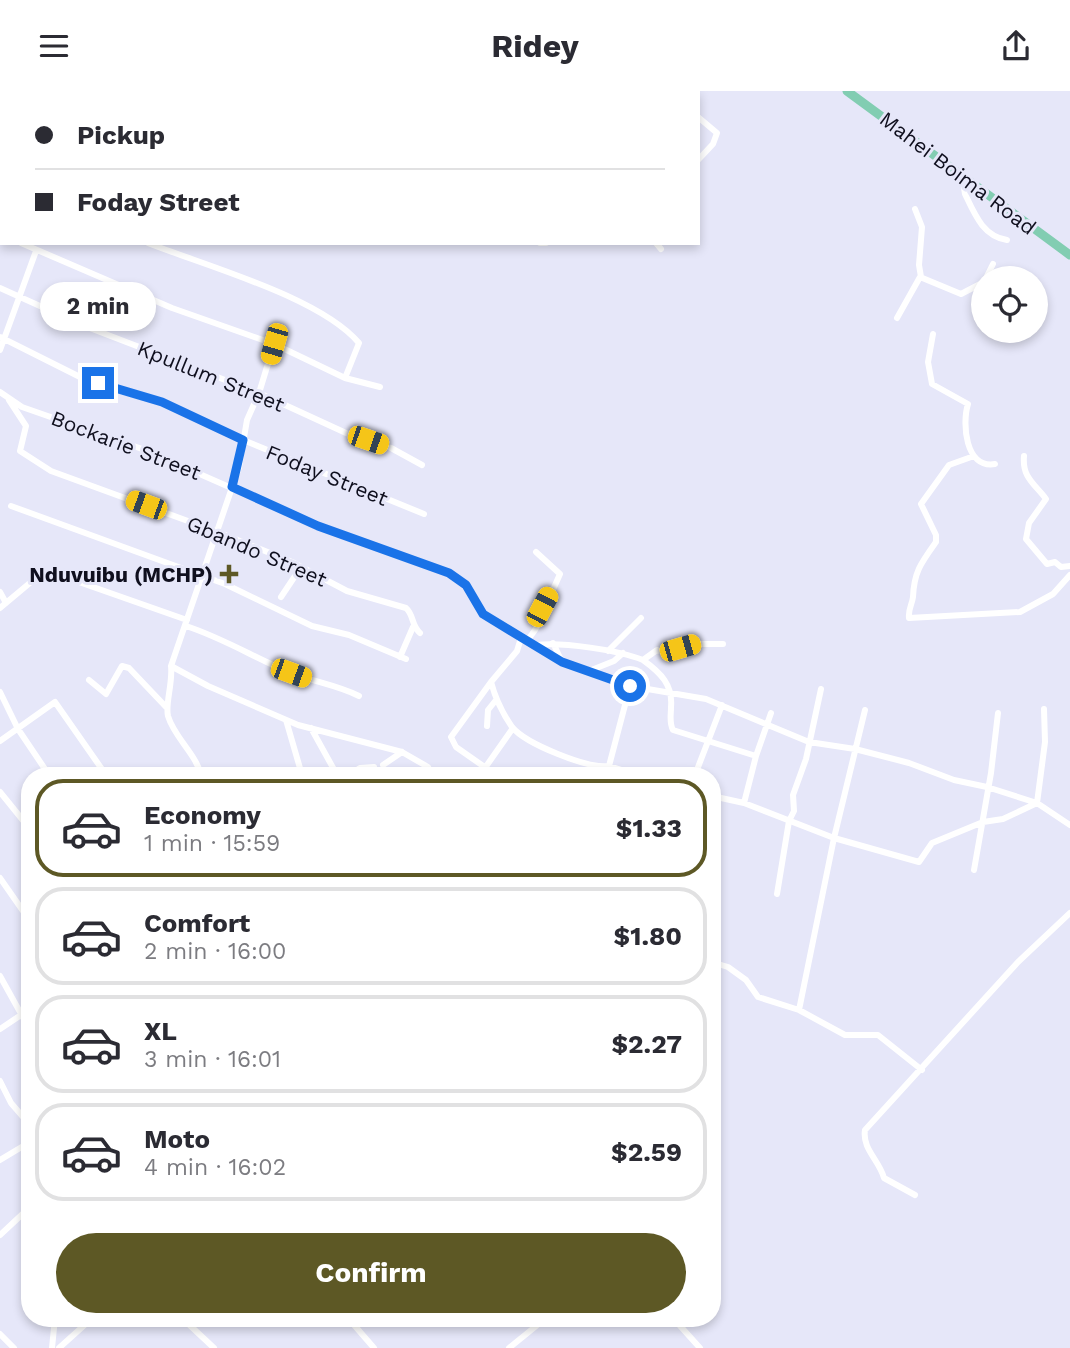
<!DOCTYPE html>
<meta charset="utf-8">
<style>
:root{--surface:#fff;--page:#f7f7f7;--text:#2b2b33;--muted:#7c7c81;--line:#e1e1e2;--accent:#5d5825}
body{margin:0;font-family:"Work Sans",sans-serif;background:var(--page);color:var(--text);height:100vh;display:flex;flex-direction:column;font-size:26px;white-space:nowrap}
*{box-sizing:border-box;margin:0}
p{font-size:23px;color:var(--muted)}
.icon{flex:none;width:38px;height:38px;fill:none;stroke:currentColor;stroke-width:2;stroke-linecap:round;stroke-linejoin:round}
.map{position:relative;flex:1;overflow:hidden}
.panel{position:absolute;left:21px;top:676px;width:700px;height:560px;display:flex;flex-direction:column;background:var(--surface);border-radius:28px;box-shadow:0 4px 10px #0003}
.panel>*{flex:none}
.banner{position:absolute;left:0px;top:0px;width:700px;height:154px;box-shadow:0 4px 10px #0003;display:grid;align-content:center;height:154px;padding:0 35px;background:var(--surface)}
.controls{position:absolute;left:971px;top:175px;display:grid;gap:14px}
.controls a{display:grid;place-items:center;width:77px;height:77px;border-radius:50%;background:var(--surface);box-shadow:0 4px 10px #0003;font-size:35px}
.end{position:absolute;width:32px;height:32px;margin:-16px;border:9px solid #1a73e8;background:#fff;box-shadow:0 0 0 4px #fff}
.from{border-radius:50%}
.bubble{position:absolute;height:49px;border-radius:24px;background:var(--surface);box-shadow:0 4px 10px #0003;font-size:23px;font-weight:700;line-height:49px;text-align:center}
.car{position:absolute;width:21px;height:42px;margin:-21px -10px;border-radius:9px;box-shadow:0 0 5px 2px #0007;background:linear-gradient(#f5c518 24%,#345 0 40%,#f5c518 0 76%,#345 0 86%,#f5c518 0)}
.banner b{display:flex;align-items:center;gap:24px;height:66px;font-size:26px}
.banner b+b{border-top:2px solid var(--line)}
.banner i{width:18px;height:18px;background:var(--text)}
ul{padding:12px 0 0;list-style:none}
li{display:flex;align-items:center;gap:21px;height:98px;margin:0 14px 10px;padding:0 21px;border:4px solid var(--line);border-radius:28px}
li div{flex:1}
li b{display:block;font-size:26px}
li em{font-style:normal;font-weight:700}
li.selected{border-color:var(--accent)}
li>.icon{width:63px;height:63px;stroke-width:1.5}
.action{display:flex;gap:14px;margin-top:auto;padding:14px 35px}
.action a{flex:1;height:80px;border-radius:42px;background:var(--accent);color:#fff;font-size:28px;font-weight:700;line-height:80px;text-align:center}
header{display:flex;justify-content:space-between;align-items:center;height:91px;padding:0 35px;background:var(--surface);font-size:32px;font-weight:700}
.map>svg:first-child{display:block}
.lines{fill:none;stroke-linecap:round;stroke-linejoin:round}
.minor{stroke:#fff;stroke-width:6}
.primary{stroke:#82cdb2;stroke-width:9}
.route{stroke:#1a73e8;stroke-width:9}
.poi-dot{fill:#5d5825;stroke:#e6e7f9;stroke-width:2.5}
.labels{text-anchor:middle;dominant-baseline:central;stroke-width:6;stroke-linejoin:round;paint-order:stroke}
.street-label{font-size:21px;fill:#0f0f1e;stroke:#e6e7f9}
.poi-label{font-size:21px;font-weight:bold;fill:#0f0f1e;stroke:#e6e7f9;text-anchor:end}
</style>
<header><svg class="icon" aria-label="menu" viewBox="0 0 24 24"><path d="M4 6h16M4 12h16M4 18h16"/></svg>Ridey<svg class="icon" aria-label="share" viewBox="0 0 24 24"><path d="M12 15V3M7 8l5-5 5 5M5 13v7h14v-7"/></svg></header>
<div class="map">
<svg width="1070" height="1257" viewBox="0 0 1070 1257">
<rect width="100%" height="100%" fill="#e6e7f9"/>
<g class="lines">
<path class="minor" d="M668,0L670,2
M509,2L510,0
M698,26L717,42L713,53L698,69
M0,90L2,91
M969,92L964,97L965,103C975,124 983,145 1007,149
M915,118L922,136L919,174L921,186
M0,143H2
M21,152L172,217L274,253L345,287L380,296
M148,152C206,175 320,206 359,252L345,287
M540,152H546
M656,152L661,158
M986,187L993,173
M0,197L82,234L259,302L346,342L391,357L422,374
M897,227L920,186L961,203L984,191
M933,243L928,271L932,293L968,313C962,332 965,378 995,373
M0,246L80,286L116,299L162,311L243,349L424,423
M0,259L36,160
M0,301L22,316L145,359L318,435L449,482L466,494L483,523L562,571L553,552
M9,309L26,335L20,360L51,380L218,441L292,471L347,500L406,517C414,524 411,534 420,542
M974,365L949,374L921,413L936,444V451C921,472 914,481 913,506C912,514 908,518 909,527L1020,521L1053,503L1070,484
M1024,365C1022,387 1035,393 1046,408L1029,432L1026,448L1047,473L1055,471L1061,476L1070,475
M11,415L225,493L312,535L349,544L406,568
M0,501L6,512
M281,506L301,476
M0,517L31,491L59,484L187,529
M186,535C223,547 255,567 291,582C314,591 337,594 359,605
M521,547L517,560L491,591C495,606 503,623 512,636C526,653 588,678 609,675L607,684
M527,550L535,539L560,483L536,461
M536,554C563,551 618,559 643,569L657,559L667,561L695,553H723
M608,560L641,527
M400,566L413,536
M643,569C661,582 673,594 671,616C671,625 669,632 673,639L756,665L771,622
M562,571L630,595L706,608L809,651L855,658L909,672L954,689L987,696L1037,712L1070,734
M171,575L208,595L298,634L402,661L428,676L432,684
M589,580L614,570L623,562
M89,589L106,603L122,575L129,577L167,617
M630,595L609,675L638,684
M0,601L18,638L49,684
M286,629L302,684
M487,635L488,619L496,609
M311,637L337,684H343
M0,650L55,611L106,684
M383,674L402,661
M486,677L456,656L451,646L491,591
M201,681L216,684
M201,684C196,663 174,646 168,625C165,613 173,592 171,575L239,376L247,329L259,302L274,253
M296,684H337
M349,684L360,677L374,676V684
M480,684L513,637
M695,684L722,614
M0,701L30,738
M712,705L744,712L756,665
M744,712L834,747L919,771L932,752L983,731L1003,728L1037,712L1045,651L1044,618
M974,779L991,682L998,622
M0,787L30,830
M777,803L789,730L794,720L793,704L806,668L821,598
M712,875L718,873L728,876L746,889L758,906L799,919L845,944H878L922,979
M0,885L30,939
M799,919L834,747L865,619
M0,938L30,918
M0,990L11,1012L30,1034
M0,1069L30,1051
M915,1104L884,1087C879,1069 862,1058 865,1039L1018,871L1070,822
M0,1144L30,1116
M182,1227L214,1257
M348,1227L374,1257
M673,1227L700,1257
M0,1243L14,1257
M52,1257L55,1227
M59,1257L89,1230L86,1227
M509,1257L546,1227"/>
<path class="primary" d="M847,0L1070,164"/>
</g>
<g class="lines">
<path class="route" d="M98,292L162,311L243,349L232,396L318,435L449,482L466,494L483,523L562,571L630,595"/>
</g>
<path class="poi-dot" d="M225.5 472.5h7v7h7v7h-7v7h-7v-7h-7v-7h7z"/>
<g class="labels">
<g class="street-label">
<text transform="translate(958 82) rotate(37)">Mahei Boima Road</text>
<text transform="translate(211 285) rotate(22)">Kpullum Street</text>
<text transform="translate(126 354) rotate(21)">Bockarie Street</text>
<text transform="translate(327 384) rotate(22)">Foday Street</text>
<text transform="translate(257 460) rotate(23)">Gbando Street</text>
</g>
<g class="poi-label">
<text x="213" y="483">Nduvuibu (MCHP)</text>
</g>
</g>
</svg>
<div class="controls">
<a><svg class="icon" aria-label="locate" viewBox="0 0 24 24"><circle cx="12" cy="12" r="6"/><path d="M12 2v4M12 18v4M2 12h4M18 12h4"/></svg></a>
</div>
<i class="end from" style="left:630px;top:595px"></i>
<i class="end" style="left:98px;top:292px"></i>
<div class="bubble" style="left:40px;top:191px;width:116px">2 min</div>
<i class="car" style="left:274px;top:253px;rotate:196deg"></i>
<i class="car" style="left:368px;top:349px;rotate:109deg"></i>
<i class="car" style="left:146px;top:414px;rotate:290deg"></i>
<i class="car" style="left:542px;top:516px;rotate:28deg"></i>
<i class="car" style="left:680px;top:557px;rotate:74deg"></i>
<i class="car" style="left:291px;top:582px;rotate:110deg"></i>
<div class="banner">
<b><i class="from"></i>Pickup</b>
<b><i></i>Foday Street</b>
</div>
<section class="panel">
<ul>
<li class="selected"><svg class="icon" aria-label="car" viewBox="0 0 24 24"><path d="M5 17H2v-5l4-1 3-4h7l3 4 3 1v5h-3M9 17h6M6 11h13"/><circle cx="7" cy="17" r="2"/><circle cx="17" cy="17" r="2"/></svg><div><b>Economy</b><p>1 min · 15:59</p></div><em>$1.33</em></li>
<li><svg class="icon" aria-label="car" viewBox="0 0 24 24"><path d="M5 17H2v-5l4-1 3-4h7l3 4 3 1v5h-3M9 17h6M6 11h13"/><circle cx="7" cy="17" r="2"/><circle cx="17" cy="17" r="2"/></svg><div><b>Comfort</b><p>2 min · 16:00</p></div><em>$1.80</em></li>
<li><svg class="icon" aria-label="car" viewBox="0 0 24 24"><path d="M5 17H2v-5l4-1 3-4h7l3 4 3 1v5h-3M9 17h6M6 11h13"/><circle cx="7" cy="17" r="2"/><circle cx="17" cy="17" r="2"/></svg><div><b>XL</b><p>3 min · 16:01</p></div><em>$2.27</em></li>
<li><svg class="icon" aria-label="car" viewBox="0 0 24 24"><path d="M5 17H2v-5l4-1 3-4h7l3 4 3 1v5h-3M9 17h6M6 11h13"/><circle cx="7" cy="17" r="2"/><circle cx="17" cy="17" r="2"/></svg><div><b>Moto</b><p>4 min · 16:02</p></div><em>$2.59</em></li>
</ul>
<div class="action"><a>Confirm</a></div>
</section>
</div>
